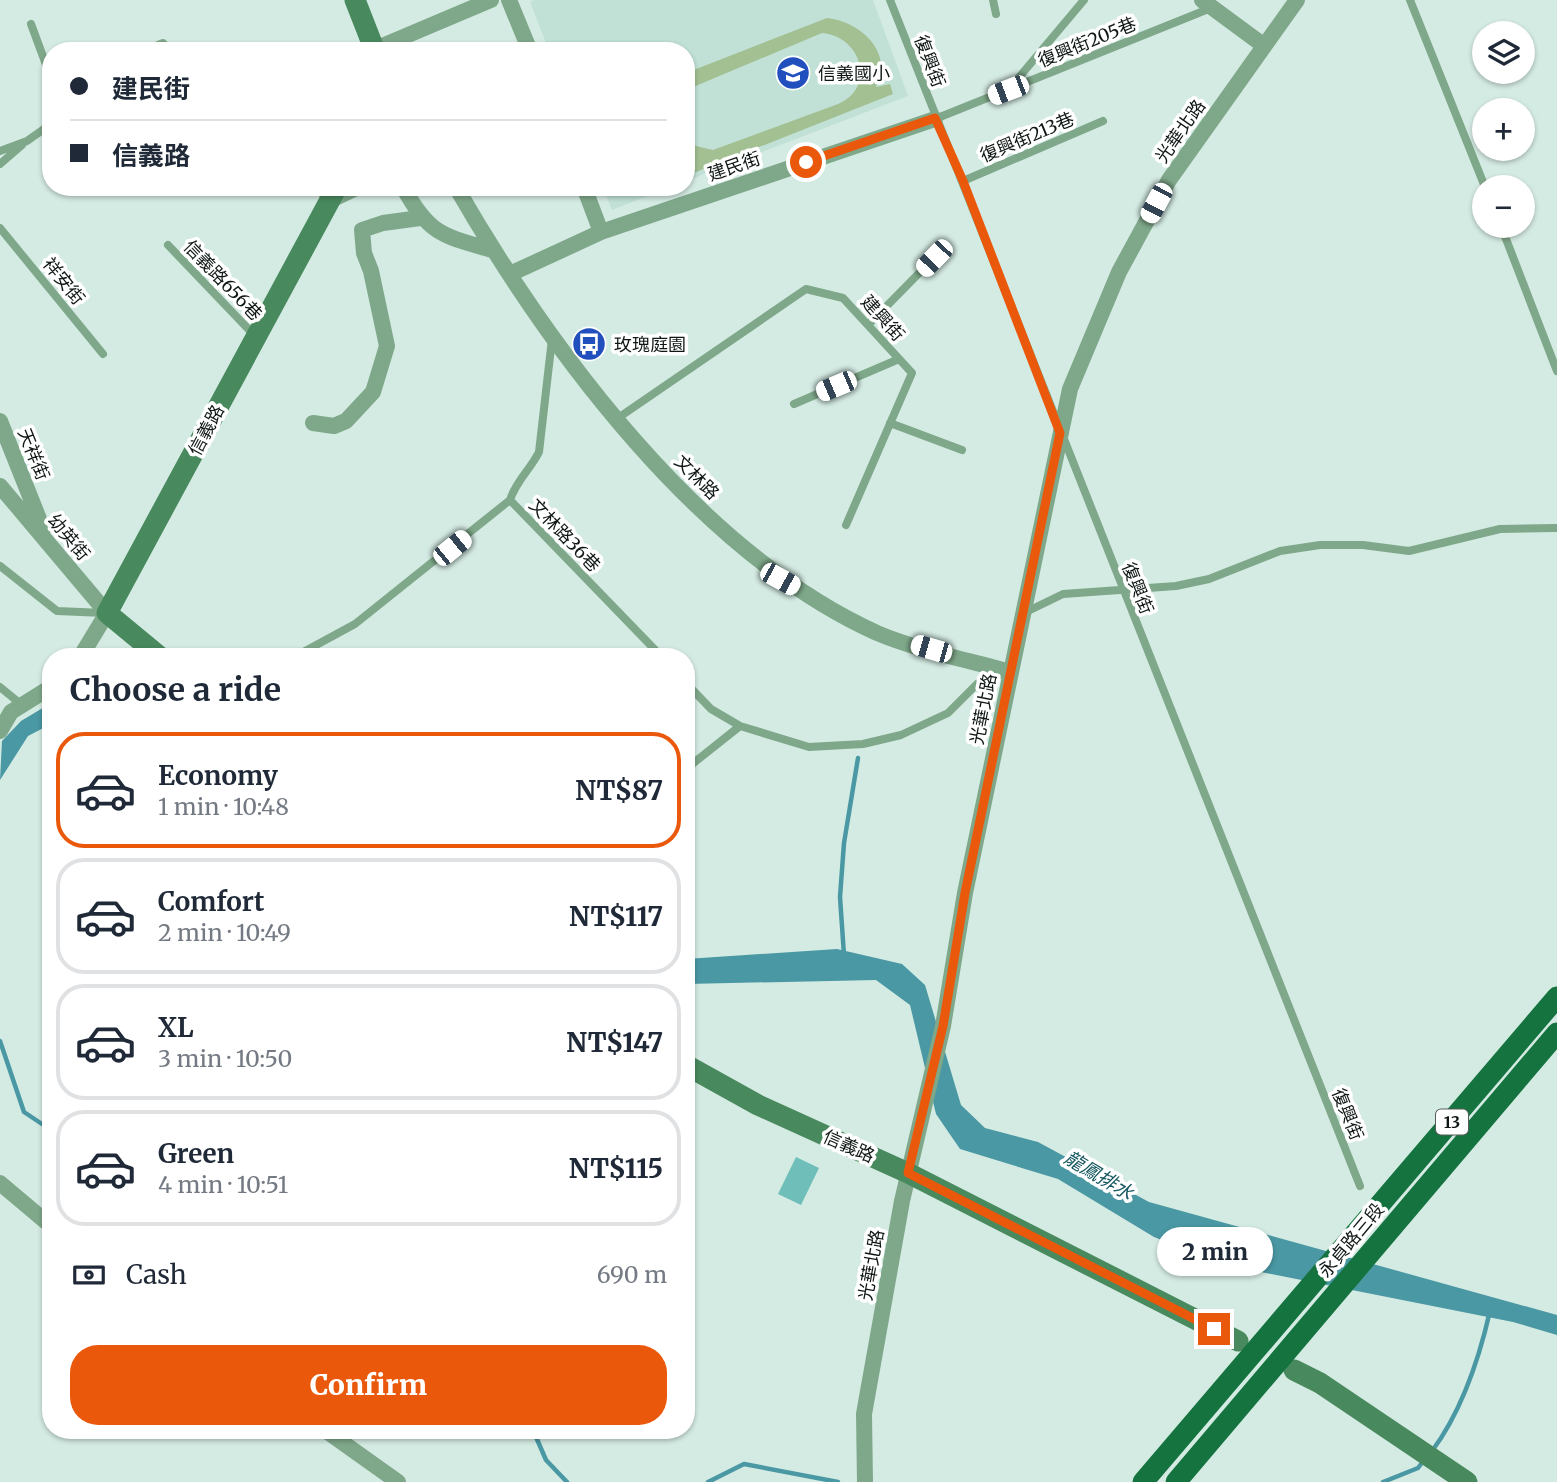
<!DOCTYPE html>
<meta charset="utf-8">
<style>
:root{--surface:#fff;--page:#f2f2f3;--text:#1f2937;--muted:#747a83;--line:#e0e1e3;--accent:#ea580c}
body{margin:0;font-family:Merriweather,"Noto Sans TC",serif;background:var(--page);color:var(--text);height:100vh;display:flex;flex-direction:column;font-size:26px;white-space:nowrap}
*{box-sizing:border-box;margin:0}
p{font-size:23px;color:var(--muted)}
.icon{flex:none;width:38px;height:38px;fill:none;stroke:currentColor;stroke-width:2;stroke-linecap:round;stroke-linejoin:round}
.map{position:relative;flex:1;overflow:hidden}
.sheet{position:absolute;left:42px;top:648px;width:653px;height:791px;display:flex;flex-direction:column;background:var(--surface);border-radius:28px;box-shadow:0 2px 5px #0004}
.sheet>*{flex:none}
.top-card{position:absolute;left:42px;top:42px;width:653px;height:154px;border-radius:28px;box-shadow:0 2px 5px #0004;display:grid;align-content:center;height:154px;padding:0 28px;background:var(--surface)}
.fabs{position:absolute;left:1472px;top:21px;display:grid;gap:14px}
.fabs a{display:grid;place-items:center;width:63px;height:63px;border-radius:50%;background:var(--surface);box-shadow:0 2px 5px #0004;font-size:35px}
.end{position:absolute;width:32px;height:32px;margin:-16px;border:9px solid #ea580c;background:#fff;box-shadow:0 0 0 4px #fff}
.from{border-radius:50%}
.bubble{position:absolute;height:49px;border-radius:24px;background:var(--surface);box-shadow:0 2px 5px #0004;font-size:23px;font-weight:800;line-height:49px;text-align:center}
.car{position:absolute;width:21px;height:42px;margin:-21px -10px;border-radius:9px;box-shadow:0 0 5px 2px #0007;background:linear-gradient(#fff 24%,#345 0 40%,#fff 0 76%,#345 0 86%,#fff 0)}
.top-card b{display:flex;align-items:center;gap:24px;height:66px;font-size:26px}
.top-card b+b{border-top:2px solid var(--line)}
.top-card i{width:18px;height:18px;background:var(--text)}
ul{padding:0;list-style:none}
li{display:flex;align-items:center;gap:21px;height:116px;margin:0 14px 10px;padding:0 14px;border:4px solid var(--line);border-radius:28px}
li div{flex:1}
li b{display:block;font-size:26px}
li em{font-style:normal;font-weight:800}
li.active{border-color:var(--accent)}
li>.icon{width:63px;height:63px;stroke-width:1.5}
h2{padding:0 28px;font-size:32px;line-height:84px}
.pay{display:flex;align-items:center;gap:18px;height:77px;padding:0 28px;font-size:26px}
.pay p{margin-inline-start:auto}
.action{display:flex;gap:14px;margin-top:auto;padding:14px 28px}
.action a{flex:1;height:80px;border-radius:28px;background:var(--accent);color:#fff;font-size:28px;font-weight:800;line-height:80px;text-align:center}
.map>svg:first-child{display:block}
.built{fill:#c1e1d6}
.green{fill:#a3c093}
.water{fill:#4a98a4}
.lines{fill:none;stroke-linecap:round;stroke-linejoin:round}
.stream{stroke:#4a98a4;stroke-width:4.5}
.building{fill:#70beb9}
.lane{stroke:#7fa88a;stroke-width:8}
.street{stroke:#7fa88a;stroke-width:16}
.secondary{stroke:#49895e;stroke-width:21}
.primary{stroke:#15733f;stroke-width:21}
.route{stroke:#ea580c;stroke-width:9}
.labels{text-anchor:middle;dominant-baseline:central;stroke-width:7;stroke-linejoin:round;paint-order:stroke}
.shield{fill:#fff;stroke:#575d5a;stroke-width:2}
.shield-label{font-size:16px;font-weight:bold;fill:#0f1714}
.street-label{font-size:18px;fill:#0f1714;stroke:#fff}
.poi-label{font-size:18px;fill:#0f1714;stroke:#fff;text-anchor:start}
.water-label{font-size:19px;font-style:italic;fill:#155760;stroke:#fff}
</style>
<div class="map">
<svg width="1557" height="1482" viewBox="0 0 1557 1482">
<rect width="100%" height="100%" fill="#d4ebe3"/>
<path class="built" d="M534,0H873L908,96L686,181V51H549L530,2Z
M603,187H670L612,210Z"/>
<path class="green" d="M827,18C859,21 895,52 876,87L890,84L893,94L686,176V138L696,146L713,150L838,104C877,87 861,36 822,33L686,90V73Z"/>
<path class="water" d="M51,703V724L28,736L0,780L2,741L21,721Z
M837,949L902,964L925,985L961,1105L985,1128L1038,1142L1149,1202L1557,1315V1335L1513,1322L1226,1265L1154,1237L1058,1179L960,1149L936,1114L910,1005L876,980L686,984V959Z"/>
<g class="lines">
<path class="stream" d="M844,955L840,897L844,843L858,758
M0,1041L24,1112L51,1130
M533,1430L546,1460L567,1482
M1432,1451C1462,1411 1479,1359 1490,1311
M708,1482L744,1464L838,1482
M1383,1482L1418,1468L1424,1460"/>
</g>
<path class="building" d="M796,1157L819,1168L801,1205L778,1194Z"/>
<g class="lines">
<path class="lane" d="M890,0L1360,1186
M993,0L996,14
M1410,0L1485,187
M31,24L51,78
M143,51L163,43L171,51
M1010,88L1084,0
M935,119L1211,8
M0,151L27,141L51,124
M0,164L22,145
M963,181L1103,121
M313,187L328,198
M1501,226L1557,371
M0,228L103,354
M168,245L254,335
M868,325L934,258
M552,339L539,452C530,470 516,481 510,500L661,656
M794,404L899,359
M618,418L806,289L843,298L912,373L846,525
M890,423L962,450
M0,566L57,611L104,613
M1024,613L1063,594L1176,586L1209,579L1280,551L1320,545H1363L1409,551L1500,529L1557,528
M296,656L355,624L510,500
M686,683L711,709L740,726L809,747L863,744L901,735L948,713L983,678L1004,674
M0,687L22,705
M686,769L740,726"/>
<path class="street" d="M509,0L530,51
M1202,0L1263,45
M375,49L491,0
M403,187C429,234 442,236 492,250
M456,187C551,352 700,553 877,633C917,650 968,660 1010,672
M584,187L601,232
M331,200L358,187
M510,274L601,232L935,119
M0,421L43,529
M313,423L334,426L346,421L373,392L387,346L371,271L364,253L362,230L383,223L420,218
M0,486L107,613L81,656
M0,731L11,712L51,687
M0,1183L51,1226
M325,1430L398,1482
M865,1482L864,1414L902,1201L943,1026L965,893L1070,389L1119,272L1169,180L1297,0"/>
<path class="secondary" d="M355,0L375,51
M159,656L107,613L337,187
M686,1065L758,1105L908,1173L1238,1341
M1294,1370L1320,1383L1467,1482"/>
<path class="primary" d="M1143,1482L1557,997
M1176,1482L1557,1033"/>
</g>
<g class="lines">
<path class="route" d="M806,162L935,118L963,181L1060,433L965,893L943,1026L908,1173L1214,1329"/>
</g>
<defs>
<g id="school-disc" transform="scale(1.75)"><circle r="9.5" fill="#2150be" stroke="#fff"/><path d="M0-5L7-2L0 1L-7-2ZM-4 1L0 2.5L4 1V4Q0 6-4 4Z" fill="#fff"/></g>
<g id="bus-disc" transform="scale(1.75)"><circle r="9.5" fill="#2150be" stroke="#fff"/><path d="M-5-6H5V4H4V6H2V4H-2V6H-4V4H-5ZM-3.5-4V0h7V-4ZM-3.5 1.2v1.5H-2V1.2ZM2 1.2v1.5H3.5V1.2Z" fill="#fff"/></g>
</defs>
<g fill-rule="evenodd">
<use href="#school-disc" x="793" y="73"/>
<use href="#bus-disc" x="589" y="344"/>
</g>
<g class="labels">
<rect class="shield" x="1436" y="1109.5" width="32" height="25" rx="5"/>
<g class="shield-label">
<text x="1452" y="1122">13</text>
</g>
<g class="street-label">
<text transform="translate(1087 42) rotate(-22)">復興街205巷</text>
<text transform="translate(930 61) rotate(69)">復興街</text>
<text transform="translate(1180 131) rotate(-55)">光華北路</text>
<text transform="translate(1027 137) rotate(-23)">復興街213巷</text>
<text transform="translate(734 166) rotate(-19)">建民街</text>
<text transform="translate(223 280) rotate(46)">信義路656巷</text>
<text transform="translate(64 281) rotate(51)">祥安街</text>
<text transform="translate(883 318) rotate(48)">建興街</text>
<text transform="translate(206 430) rotate(-62)">信義路</text>
<text transform="translate(34 454) rotate(68)">天祥街</text>
<text transform="translate(697 477) rotate(45)">文林路</text>
<text transform="translate(565 535) rotate(46)">文林路36巷</text>
<text transform="translate(69 537) rotate(50)">幼英街</text>
<text transform="translate(1138 588) rotate(68)">復興街</text>
<text transform="translate(983 709) rotate(-79)">光華北路</text>
<text transform="translate(1348 1114) rotate(68)">復興街</text>
<text transform="translate(849 1146) rotate(24)">信義路</text>
<text transform="translate(1351 1240) rotate(-50)">永貞路三段</text>
<text transform="translate(871 1265) rotate(-80)">光華北路</text>
</g>
<g class="poi-label">
<text x="818" y="73">信義國小</text>
<text x="614" y="344">玫瑰庭園</text>
</g>
<g class="water-label">
<text transform="translate(1099 1175) rotate(31)">龍鳳排水</text>
</g>
</g>
</svg>
<div class="fabs">
<a><svg class="icon" aria-label="layers" viewBox="0 0 24 24"><path d="M12 4l9 5-9 5-9-5zM3 14l9 5 9-5"/></svg></a>
<a>+</a>
<a>−</a>
</div>
<i class="end from" style="left:806px;top:162px"></i>
<i class="end" style="left:1214px;top:1329px"></i>
<div class="bubble" style="left:1157px;top:1227px;width:116px">2 min</div>
<i class="car" style="left:1008px;top:90px;rotate:249deg"></i>
<i class="car" style="left:1156px;top:203px;rotate:208deg"></i>
<i class="car" style="left:934px;top:258px;rotate:224deg"></i>
<i class="car" style="left:836px;top:386px;rotate:247deg"></i>
<i class="car" style="left:452px;top:548px;rotate:51deg"></i>
<i class="car" style="left:780px;top:579px;rotate:119deg"></i>
<i class="car" style="left:931px;top:649px;rotate:286deg"></i>
<div class="top-card">
<b><i class="from"></i>建民街</b>
<b><i></i>信義路</b>
</div>
<section class="sheet">
<h2>Choose a ride</h2>
<ul>
<li class="active"><svg class="icon" aria-label="car" viewBox="0 0 24 24"><path d="M5 17H2v-5l4-1 3-4h7l3 4 3 1v5h-3M9 17h6M6 11h13"/><circle cx="7" cy="17" r="2"/><circle cx="17" cy="17" r="2"/></svg><div><b>Economy</b><p>1 min · 10:48</p></div><em>NT$87</em></li>
<li><svg class="icon" aria-label="car" viewBox="0 0 24 24"><path d="M5 17H2v-5l4-1 3-4h7l3 4 3 1v5h-3M9 17h6M6 11h13"/><circle cx="7" cy="17" r="2"/><circle cx="17" cy="17" r="2"/></svg><div><b>Comfort</b><p>2 min · 10:49</p></div><em>NT$117</em></li>
<li><svg class="icon" aria-label="car" viewBox="0 0 24 24"><path d="M5 17H2v-5l4-1 3-4h7l3 4 3 1v5h-3M9 17h6M6 11h13"/><circle cx="7" cy="17" r="2"/><circle cx="17" cy="17" r="2"/></svg><div><b>XL</b><p>3 min · 10:50</p></div><em>NT$147</em></li>
<li><svg class="icon" aria-label="car" viewBox="0 0 24 24"><path d="M5 17H2v-5l4-1 3-4h7l3 4 3 1v5h-3M9 17h6M6 11h13"/><circle cx="7" cy="17" r="2"/><circle cx="17" cy="17" r="2"/></svg><div><b>Green</b><p>4 min · 10:51</p></div><em>NT$115</em></li>
</ul>
<div class="pay"><svg class="icon" aria-label="cash" viewBox="0 0 24 24"><path d="M3 7h18v10H3z"/><circle cx="12" cy="12" r="2"/></svg>Cash<p>690 m</p></div>
<div class="action"><a>Confirm</a></div>
</section>
</div>
